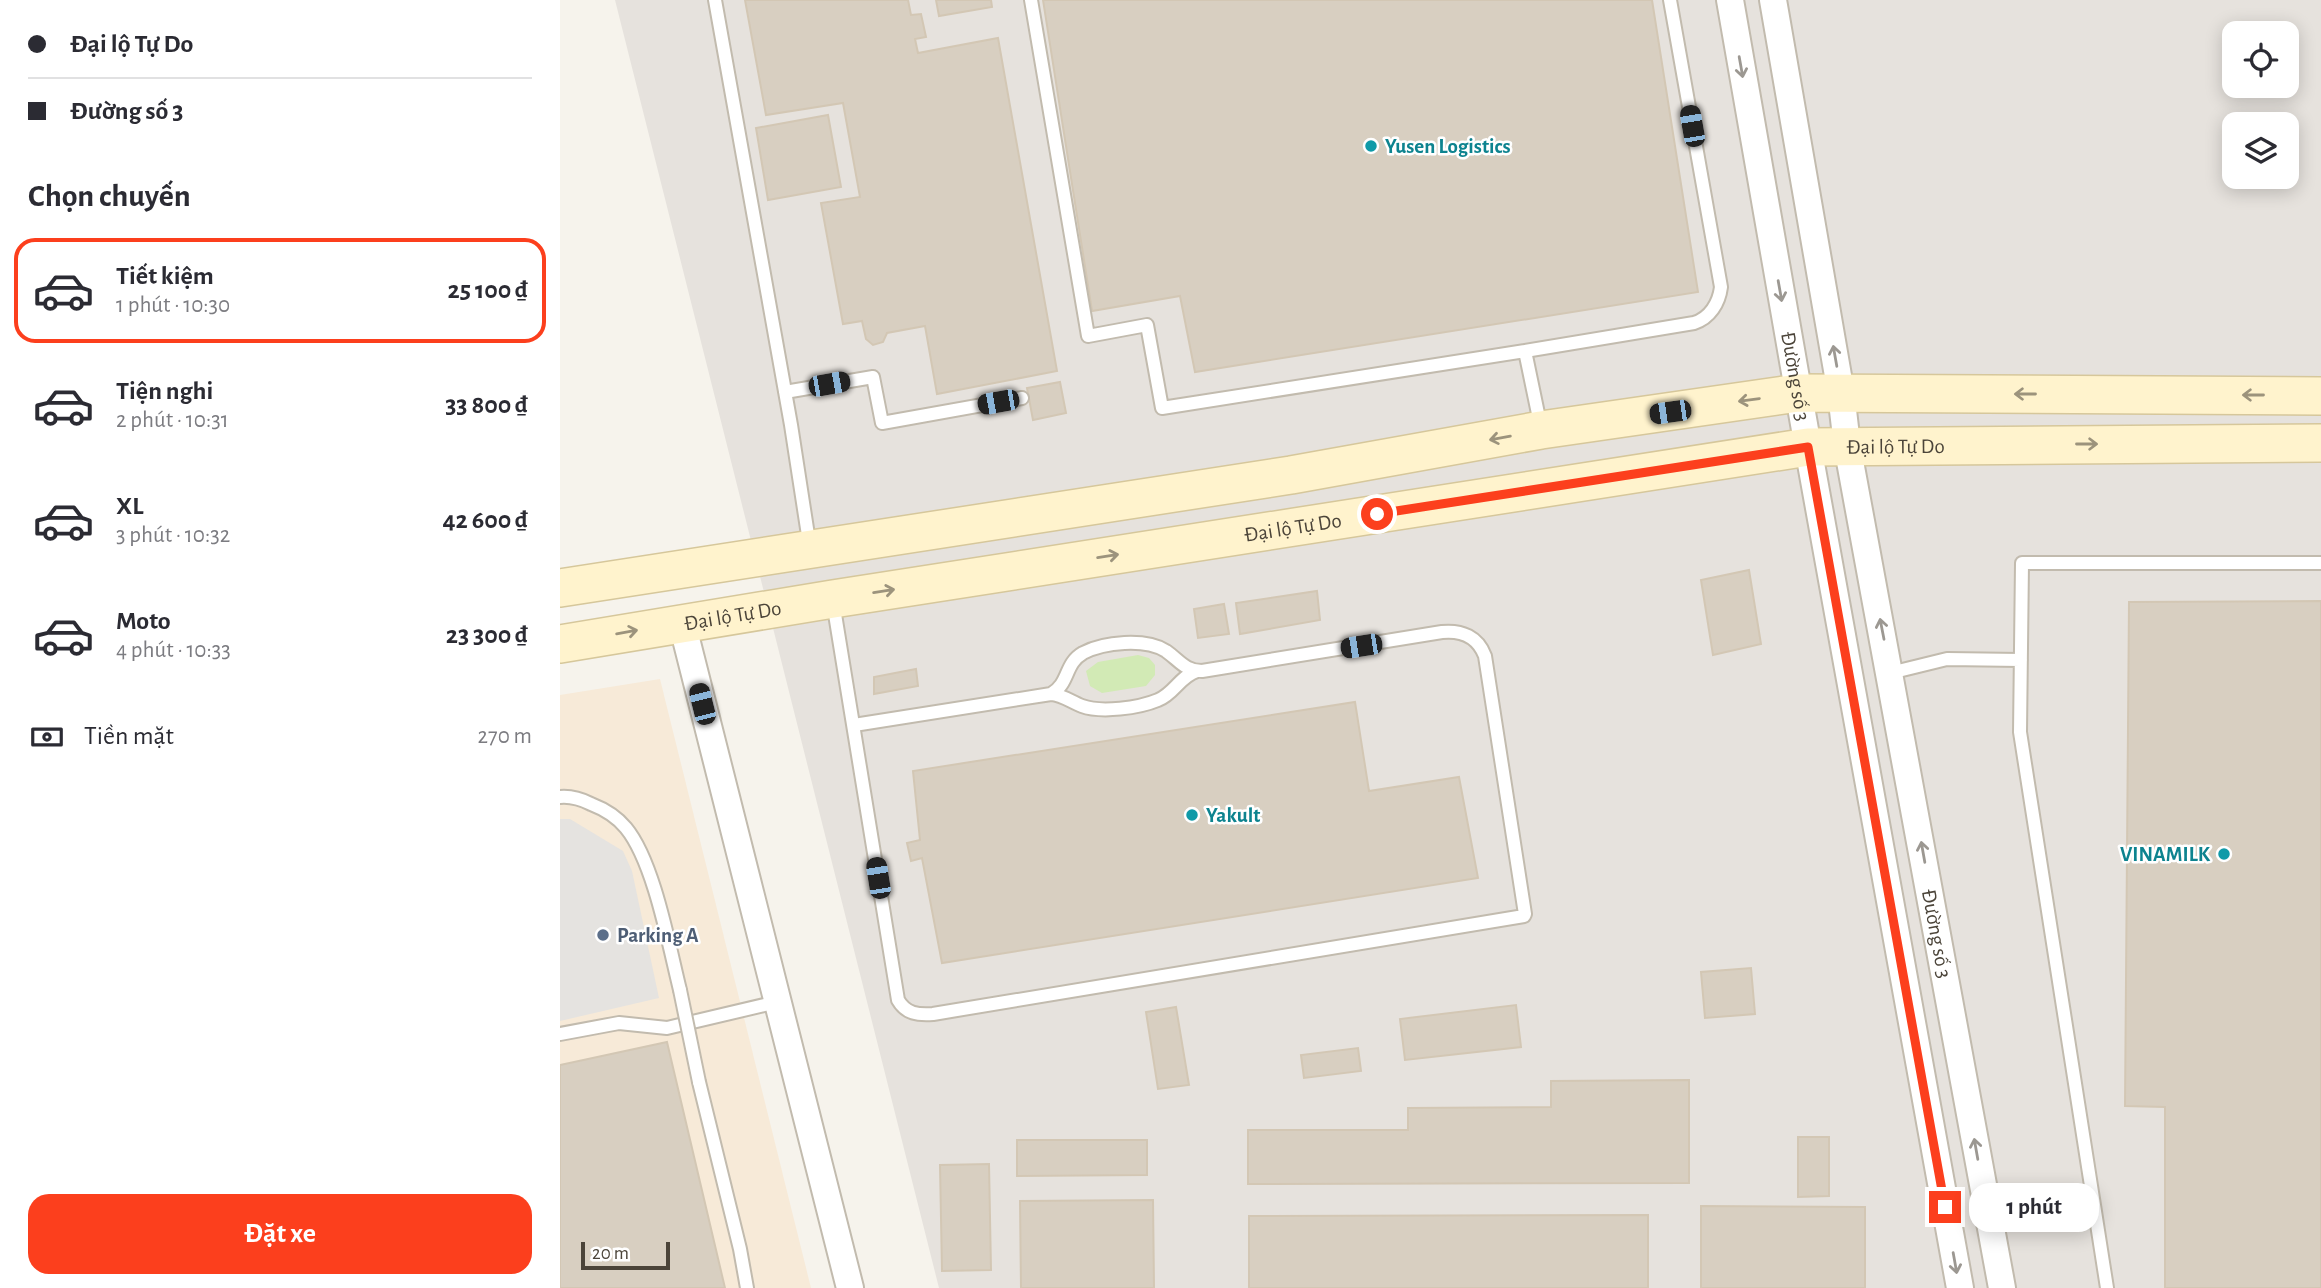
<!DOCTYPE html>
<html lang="vi">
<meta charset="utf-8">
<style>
:root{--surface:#fff;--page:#f7f7f7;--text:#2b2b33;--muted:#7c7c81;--line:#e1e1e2;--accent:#fc3f1d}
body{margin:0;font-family:"Alegreya Sans",sans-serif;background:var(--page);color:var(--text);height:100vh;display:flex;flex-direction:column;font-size:26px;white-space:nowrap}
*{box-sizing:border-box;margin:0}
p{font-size:23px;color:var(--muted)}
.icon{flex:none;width:38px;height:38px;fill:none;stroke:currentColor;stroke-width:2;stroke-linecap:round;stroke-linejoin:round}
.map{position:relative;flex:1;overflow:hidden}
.drawer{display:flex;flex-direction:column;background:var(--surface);width:560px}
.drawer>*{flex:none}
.banner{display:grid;align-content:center;height:154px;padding:0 28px;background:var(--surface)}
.tools{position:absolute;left:1662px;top:21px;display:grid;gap:14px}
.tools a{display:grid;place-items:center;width:77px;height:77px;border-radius:14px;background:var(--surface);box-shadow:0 4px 18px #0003;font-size:35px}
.scale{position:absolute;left:21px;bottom:18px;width:89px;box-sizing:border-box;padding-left:7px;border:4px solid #4b4439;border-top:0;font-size:19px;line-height:24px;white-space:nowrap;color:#4b4439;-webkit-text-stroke:5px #fff;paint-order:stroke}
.end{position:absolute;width:32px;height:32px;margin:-16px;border:9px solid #fc3f1d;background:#fff;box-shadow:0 0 0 4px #fff}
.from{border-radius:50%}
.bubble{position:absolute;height:49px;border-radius:21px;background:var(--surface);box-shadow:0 4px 18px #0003;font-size:23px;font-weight:700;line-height:49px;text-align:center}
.car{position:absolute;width:21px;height:42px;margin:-21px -10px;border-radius:9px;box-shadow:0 0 5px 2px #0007;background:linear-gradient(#222 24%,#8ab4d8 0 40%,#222 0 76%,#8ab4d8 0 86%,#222 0)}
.banner b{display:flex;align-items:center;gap:24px;height:66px;font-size:26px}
.banner b+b{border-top:2px solid var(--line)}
.banner i{width:18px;height:18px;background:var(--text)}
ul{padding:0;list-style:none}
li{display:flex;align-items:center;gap:21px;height:105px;margin:0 14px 10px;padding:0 14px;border:4px solid transparent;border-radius:21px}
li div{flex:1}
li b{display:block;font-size:26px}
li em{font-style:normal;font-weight:700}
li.active{border-color:var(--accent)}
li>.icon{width:63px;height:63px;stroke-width:1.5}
h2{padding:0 28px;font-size:32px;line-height:84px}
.pay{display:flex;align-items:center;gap:18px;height:77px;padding:0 28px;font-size:26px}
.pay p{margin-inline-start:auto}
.button{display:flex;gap:14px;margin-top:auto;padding:14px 28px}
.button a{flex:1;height:80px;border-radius:21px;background:var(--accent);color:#fff;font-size:28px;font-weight:700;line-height:80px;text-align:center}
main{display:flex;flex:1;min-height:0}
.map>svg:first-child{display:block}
.commercial{fill:#f7ead8}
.industrial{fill:#e6e2dd;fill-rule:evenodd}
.green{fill:#d2eab5}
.parking{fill:#e5e3e0}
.building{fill:#d8cfc1;stroke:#d3c7b4;stroke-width:2}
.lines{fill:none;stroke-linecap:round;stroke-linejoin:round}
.lane-casing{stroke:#c2bbae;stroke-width:16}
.street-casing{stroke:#c2bbae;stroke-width:30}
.secondary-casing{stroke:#d6c79b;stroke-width:40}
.lane{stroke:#fff;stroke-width:12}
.street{stroke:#fff;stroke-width:26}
.secondary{stroke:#fff3cd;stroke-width:37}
.lane-bridge-casing{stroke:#c2bbae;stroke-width:16;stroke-linecap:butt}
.lane-bridge{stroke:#fff;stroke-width:12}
.oneway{stroke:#9c9892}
.oneway2{stroke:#9c937c}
.route{stroke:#fc3f1d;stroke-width:9}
.culture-dot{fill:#0f9aa8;stroke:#fff;stroke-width:2.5}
.service-dot{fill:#5c6f8a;stroke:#fff;stroke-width:2.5}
.labels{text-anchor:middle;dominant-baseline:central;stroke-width:5;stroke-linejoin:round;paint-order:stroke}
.culture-label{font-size:21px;font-weight:bold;fill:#0d838f;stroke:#fff;text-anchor:start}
.street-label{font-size:21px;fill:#4b4439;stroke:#fff}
.service-label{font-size:21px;font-weight:bold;fill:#4e5e75;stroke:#fff;text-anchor:start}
</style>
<main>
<section class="drawer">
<div class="banner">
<b><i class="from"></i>Đại lộ Tự Do</b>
<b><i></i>Đường số 3</b>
</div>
<h2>Chọn chuyến</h2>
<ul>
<li class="active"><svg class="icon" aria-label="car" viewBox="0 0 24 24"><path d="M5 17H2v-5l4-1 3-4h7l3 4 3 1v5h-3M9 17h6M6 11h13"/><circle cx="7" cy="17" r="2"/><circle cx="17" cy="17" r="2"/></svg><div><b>Tiết kiệm</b><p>1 phút · 10:30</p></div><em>25 100 ₫</em></li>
<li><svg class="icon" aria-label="car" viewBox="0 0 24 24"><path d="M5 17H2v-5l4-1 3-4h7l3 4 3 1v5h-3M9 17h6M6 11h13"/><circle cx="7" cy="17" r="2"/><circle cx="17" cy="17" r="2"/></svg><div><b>Tiện nghi</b><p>2 phút · 10:31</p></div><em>33 800 ₫</em></li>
<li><svg class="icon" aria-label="car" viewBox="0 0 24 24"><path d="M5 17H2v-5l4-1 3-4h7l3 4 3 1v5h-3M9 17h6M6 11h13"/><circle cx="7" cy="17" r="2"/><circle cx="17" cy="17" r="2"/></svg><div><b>XL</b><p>3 phút · 10:32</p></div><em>42 600 ₫</em></li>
<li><svg class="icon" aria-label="car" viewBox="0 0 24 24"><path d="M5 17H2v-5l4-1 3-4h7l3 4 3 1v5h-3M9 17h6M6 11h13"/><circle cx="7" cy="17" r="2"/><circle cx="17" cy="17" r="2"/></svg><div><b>Moto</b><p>4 phút · 10:33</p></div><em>23 300 ₫</em></li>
</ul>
<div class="pay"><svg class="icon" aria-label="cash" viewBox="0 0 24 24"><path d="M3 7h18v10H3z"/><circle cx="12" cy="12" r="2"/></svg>Tiền mặt<p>270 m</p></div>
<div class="button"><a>Đặt xe</a></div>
</section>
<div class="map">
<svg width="1761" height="1288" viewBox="0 0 1761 1288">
<rect width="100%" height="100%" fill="#f6f3ec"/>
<path class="commercial" d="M100,679L251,1288H0V695Z"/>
<path class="industrial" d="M55,0H1761V1288H379ZM1675,33H1727V86H1675ZM1675,124H1727V177H1675Z"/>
<path class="green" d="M578,655L589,658L595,665V675L586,686L542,693L530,686L526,671L538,662Z"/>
<path class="parking" d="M0,819H10L63,851L72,871L99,998L0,1021Z"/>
<path class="building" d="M185,0H348L351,15L361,14L366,37L355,39L358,53L438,38L497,371L377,394L365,326L327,333L323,342L313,345L306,339L302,321L283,324L261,203L300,197L283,103L206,115Z
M376,0H431L432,7L379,16Z
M483,0H1092L1138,292L635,372L620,296L532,311Z
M268,115L281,187L208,200L196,128Z
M500,382L506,413L473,420L467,388Z
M1189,570L1201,644L1153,655L1141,580Z
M757,591L760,620L680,634L676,603Z
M1761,601V1288H1605V1107L1565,1106L1569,602Z
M664,604L669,634L638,638L634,609Z
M356,669L358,686L314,694V677Z
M795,702L809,791L899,777L918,878L382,963L362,858L351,861L347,843L360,840L353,771Z
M1191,968L1195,1014L1145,1018L1141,972Z
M956,1005L961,1047L845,1060L840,1019Z
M616,1007L629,1085L598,1089L586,1012Z
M107,1042L165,1288H0V1065Z
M798,1048L801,1071L744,1078L741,1055Z
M1129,1080V1183L688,1184V1130H848V1108L991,1107V1081Z
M1238,1137H1269V1196L1238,1197Z
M457,1140H587V1175L457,1176Z
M429,1164L431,1270L382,1271L380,1165Z
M593,1200L594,1288H461L460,1201Z
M1141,1206L1305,1207V1288H1141Z
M1088,1215V1288H689V1216Z"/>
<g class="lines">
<g class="lane-casing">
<path id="lane" d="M155,0L231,425L250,548
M471,0L528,336L587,325L602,408L965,351L981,428
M965,351L1134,323C1150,318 1159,303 1161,287L1110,0
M225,392L313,377L322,423L462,398
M273,602L338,1000C346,1014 358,1015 373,1014L964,916L965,914L925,656C918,637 902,630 882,632L642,671C625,671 620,661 606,651C585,638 544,642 523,653C504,664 510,683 491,694L294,725
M1330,673L1387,659L1461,660
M491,694C503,695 511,702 522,706C541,713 579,708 598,700C614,694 620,676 637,671
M0,797C11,796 21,799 31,804C44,809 57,817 66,828C94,862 109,946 120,990
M0,1034L59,1023L107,1028L217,1002
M139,1082L180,1249L187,1288
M1547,1288L1460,732L1462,563H1761"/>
</g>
<g class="street-casing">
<g id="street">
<path id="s1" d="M1170,0L1248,447L1400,1288"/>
<path id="s2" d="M1213,0L1281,393L1287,445L1442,1288"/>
<path d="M122,623L290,1288"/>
</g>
</g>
<g class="secondary-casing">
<g id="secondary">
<path d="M0,588L731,475L981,430L1238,393L1761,396"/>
<path id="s3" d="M0,644L273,599L1248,447L1761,443"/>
</g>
</g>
<use href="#lane" class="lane"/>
<use href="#street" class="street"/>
<use href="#secondary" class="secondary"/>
<g class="lane-bridge-casing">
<path id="lane-bridge" d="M120,990L139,1082"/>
</g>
<use href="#lane-bridge" class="lane-bridge"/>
</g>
<defs><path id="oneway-shaft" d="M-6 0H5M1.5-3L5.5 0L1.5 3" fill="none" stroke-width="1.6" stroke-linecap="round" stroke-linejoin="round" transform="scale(1.75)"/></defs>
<g class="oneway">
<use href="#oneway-shaft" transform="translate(1181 67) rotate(80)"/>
<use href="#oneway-shaft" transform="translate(1220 291) rotate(80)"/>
<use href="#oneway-shaft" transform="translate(1275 356) rotate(-100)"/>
<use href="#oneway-shaft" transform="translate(1322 629) rotate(-101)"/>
<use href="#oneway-shaft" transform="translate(1363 852) rotate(-100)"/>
<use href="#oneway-shaft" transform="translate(1416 1149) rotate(-100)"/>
<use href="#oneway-shaft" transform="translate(1395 1263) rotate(80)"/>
</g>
<g class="oneway2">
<use href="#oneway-shaft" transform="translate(1465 394) rotate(-180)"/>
<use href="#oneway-shaft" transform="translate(1693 395) rotate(-180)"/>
<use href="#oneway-shaft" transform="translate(1189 400) rotate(172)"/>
<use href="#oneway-shaft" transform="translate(940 438) rotate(170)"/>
<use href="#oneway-shaft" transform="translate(1527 444)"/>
<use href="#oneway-shaft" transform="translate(548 556) rotate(-9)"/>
<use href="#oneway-shaft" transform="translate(324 591) rotate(-9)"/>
<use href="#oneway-shaft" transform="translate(67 632) rotate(-10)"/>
</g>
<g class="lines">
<path class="route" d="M817,514L1248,447L1385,1207"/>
</g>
<g class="culture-dot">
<circle cx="811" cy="146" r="7"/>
<circle cx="632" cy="815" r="7"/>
<circle cx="1664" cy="854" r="7"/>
</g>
<circle class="service-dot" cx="43" cy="935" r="7"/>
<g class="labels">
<g class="culture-label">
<text x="825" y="146">Yusen Logistics</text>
<text x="646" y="815">Yakult</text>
<text x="1650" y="854" text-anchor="end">VINAMILK</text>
</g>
<g class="street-label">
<text stroke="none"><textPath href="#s1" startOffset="382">Đường số 3</textPath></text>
<text stroke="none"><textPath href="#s3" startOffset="1351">Đại lộ Tự Do</textPath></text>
<text stroke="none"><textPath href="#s3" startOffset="742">Đại lộ Tự Do</textPath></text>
<text stroke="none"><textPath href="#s3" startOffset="175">Đại lộ Tự Do</textPath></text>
<text stroke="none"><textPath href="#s2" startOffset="948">Đường số 3</textPath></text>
</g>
<g class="service-label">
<text x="57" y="935">Parking A</text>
</g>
</g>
</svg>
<div class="tools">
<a><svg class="icon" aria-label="locate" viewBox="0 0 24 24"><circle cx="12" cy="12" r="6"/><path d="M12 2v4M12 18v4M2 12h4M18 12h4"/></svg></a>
<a><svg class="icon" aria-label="layers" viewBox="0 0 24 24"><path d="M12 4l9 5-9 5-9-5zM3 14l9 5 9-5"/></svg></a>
</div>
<div class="scale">20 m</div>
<i class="end from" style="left:817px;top:514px"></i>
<i class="end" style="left:1385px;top:1207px"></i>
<div class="bubble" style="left:1409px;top:1183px;width:130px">1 phút</div>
<i class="car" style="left:1132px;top:126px;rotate:350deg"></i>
<i class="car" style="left:269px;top:384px;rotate:80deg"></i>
<i class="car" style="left:438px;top:402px;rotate:260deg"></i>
<i class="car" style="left:1110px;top:412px;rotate:262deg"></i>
<i class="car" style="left:801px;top:646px;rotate:261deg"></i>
<i class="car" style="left:142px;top:704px;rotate:346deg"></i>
<i class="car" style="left:318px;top:878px;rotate:351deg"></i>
</div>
</main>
